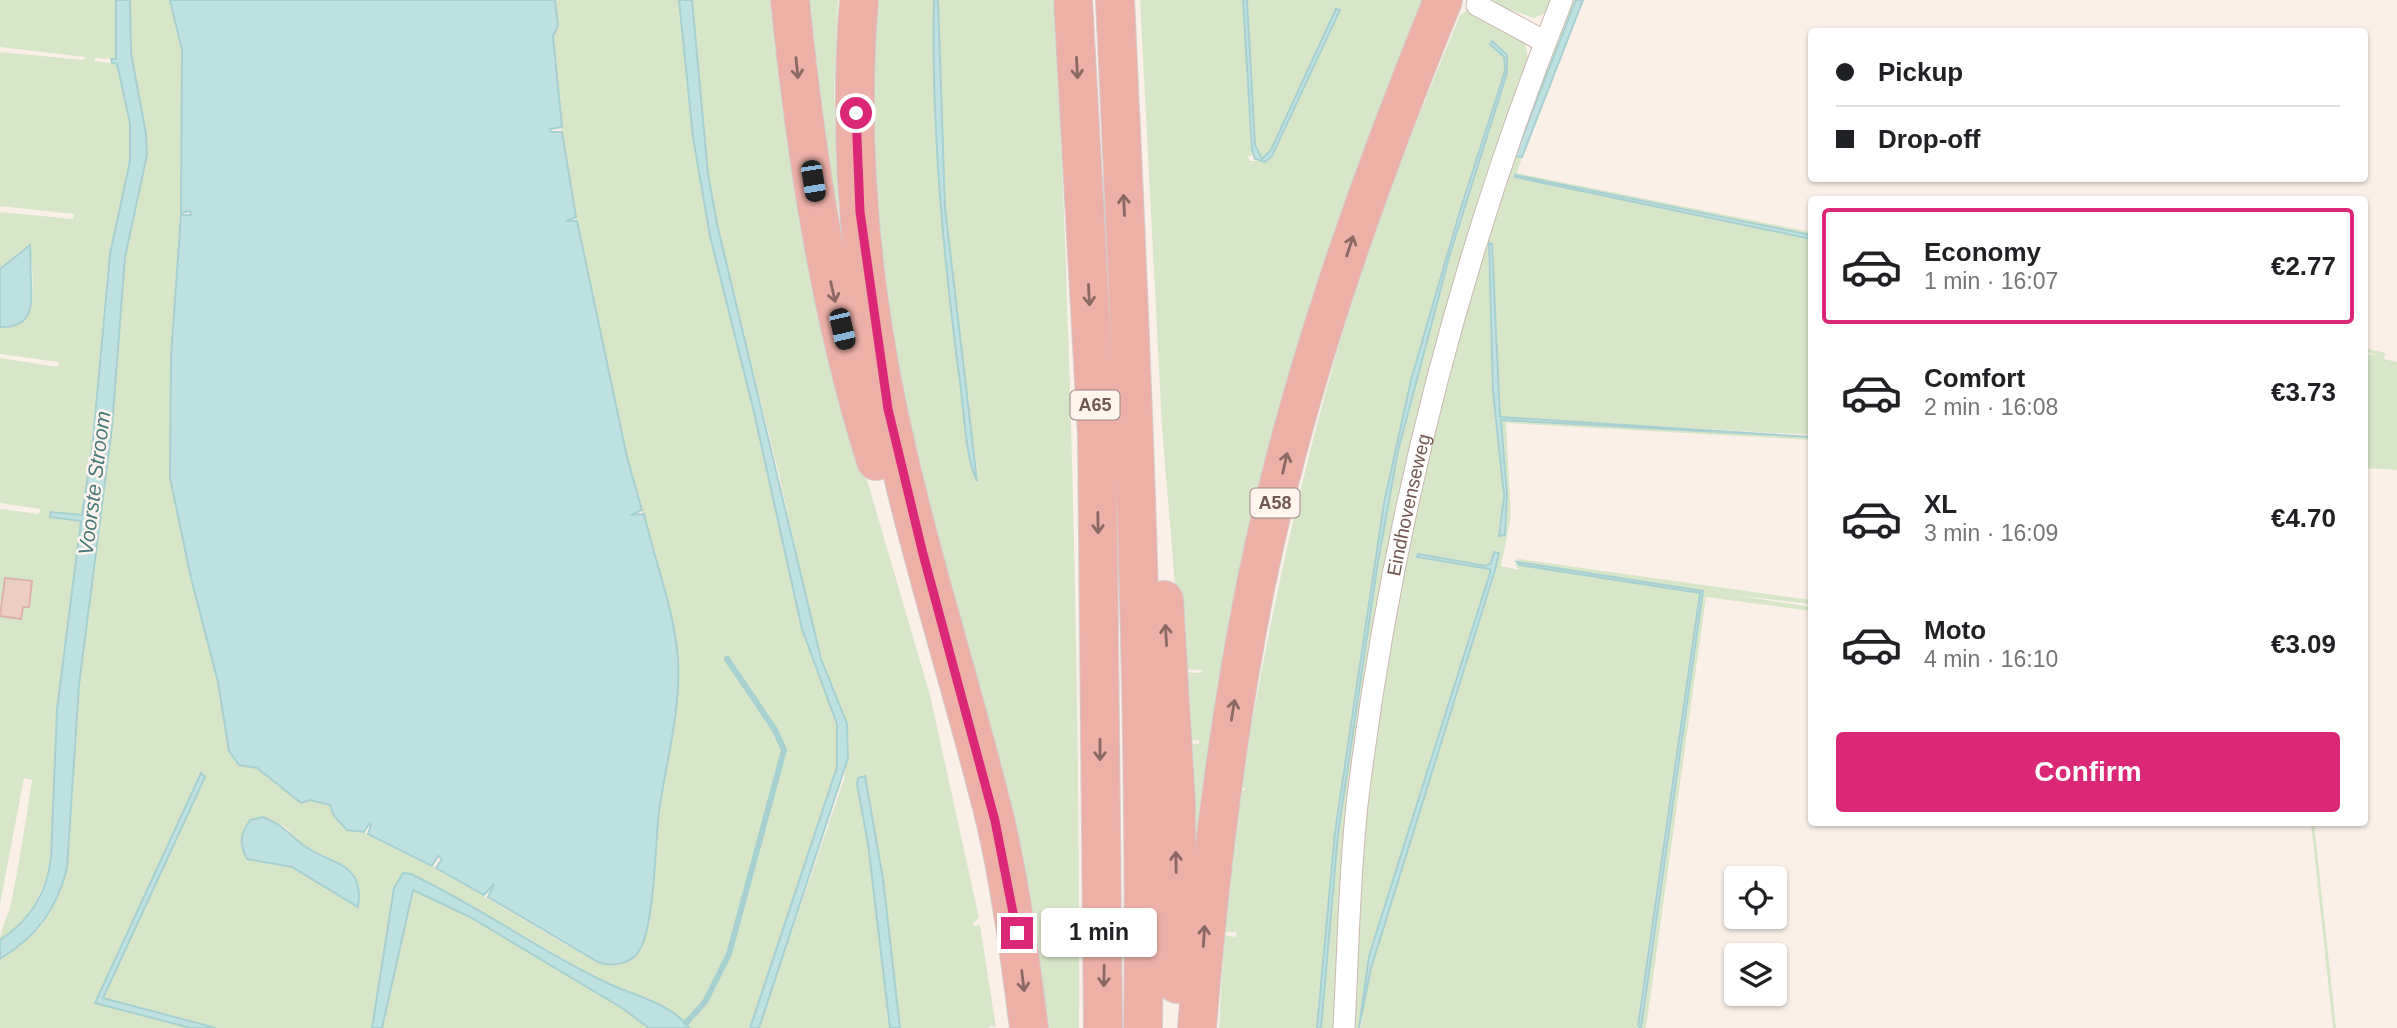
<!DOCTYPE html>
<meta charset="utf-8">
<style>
:root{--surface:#fff;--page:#f6f6f6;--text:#202124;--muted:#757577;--line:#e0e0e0;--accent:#db2777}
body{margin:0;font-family:Helvetica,sans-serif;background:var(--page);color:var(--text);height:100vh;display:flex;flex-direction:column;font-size:26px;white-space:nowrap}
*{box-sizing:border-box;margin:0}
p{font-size:23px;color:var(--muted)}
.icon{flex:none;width:38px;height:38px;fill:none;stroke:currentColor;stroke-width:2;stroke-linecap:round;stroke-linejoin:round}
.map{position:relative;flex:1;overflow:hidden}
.sheet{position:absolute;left:1808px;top:196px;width:560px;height:630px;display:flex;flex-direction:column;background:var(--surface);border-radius:7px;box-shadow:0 2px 5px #0004}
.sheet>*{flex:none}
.hud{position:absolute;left:1808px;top:28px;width:560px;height:154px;border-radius:7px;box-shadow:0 2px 5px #0004;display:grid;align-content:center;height:154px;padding:0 28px;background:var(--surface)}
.controls{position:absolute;left:1724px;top:866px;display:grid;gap:14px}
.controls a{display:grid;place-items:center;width:63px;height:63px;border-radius:7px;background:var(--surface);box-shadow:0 2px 5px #0004;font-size:35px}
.end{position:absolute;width:32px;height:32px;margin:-16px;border:9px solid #db2777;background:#fff;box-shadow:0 0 0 4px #fff}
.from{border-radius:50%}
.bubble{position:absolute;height:49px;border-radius:7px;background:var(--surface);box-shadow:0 2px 5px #0004;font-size:23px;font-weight:800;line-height:49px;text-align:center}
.car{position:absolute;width:21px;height:42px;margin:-21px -10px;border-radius:9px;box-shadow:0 0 5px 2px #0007;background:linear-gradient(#222 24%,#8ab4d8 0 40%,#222 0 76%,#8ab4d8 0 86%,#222 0)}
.hud b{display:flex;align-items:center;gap:24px;height:66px;font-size:26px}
.hud b+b{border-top:2px solid var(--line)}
.hud i{width:18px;height:18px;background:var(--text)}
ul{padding:12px 0 0;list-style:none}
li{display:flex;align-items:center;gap:21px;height:116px;margin:0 14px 10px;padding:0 14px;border:4px solid transparent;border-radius:7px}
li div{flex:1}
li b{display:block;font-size:26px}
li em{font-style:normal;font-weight:800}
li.selected{border-color:var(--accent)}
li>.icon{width:63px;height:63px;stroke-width:1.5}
.primary-button{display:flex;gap:14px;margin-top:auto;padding:14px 28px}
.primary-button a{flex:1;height:80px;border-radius:7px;background:var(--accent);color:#fff;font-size:28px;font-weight:800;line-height:80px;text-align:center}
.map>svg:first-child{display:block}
.green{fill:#d8e6c8;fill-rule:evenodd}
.water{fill:#bfe1e1;stroke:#a7d0d1;stroke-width:2}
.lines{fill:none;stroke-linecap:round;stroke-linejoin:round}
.stream{stroke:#a7d0d1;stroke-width:6}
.building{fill:#eccec3;stroke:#dcb3a6;stroke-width:2}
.minor-casing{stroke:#cab8af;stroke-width:23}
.motorway-casing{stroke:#d4cdca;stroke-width:40}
.minor{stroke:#fff;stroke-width:21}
.motorway{stroke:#ecb0a7;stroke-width:38}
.oneway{stroke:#896961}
.route{stroke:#db2777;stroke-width:9}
.labels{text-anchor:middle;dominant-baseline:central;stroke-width:5;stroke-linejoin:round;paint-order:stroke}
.shield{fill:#fdf5ee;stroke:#9a867f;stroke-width:2}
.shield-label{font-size:18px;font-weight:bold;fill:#70574f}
.street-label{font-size:19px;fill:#70574f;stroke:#fdf5ee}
.water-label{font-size:21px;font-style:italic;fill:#48797a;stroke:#fdf5ee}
</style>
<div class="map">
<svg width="2397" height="1028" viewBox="0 0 2397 1028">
<rect width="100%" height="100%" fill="#faf0e8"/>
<path class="green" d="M0,0H116L117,59L95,58V61L117,64L130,123V161L107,273L92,450L82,516L51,517L81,521L57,709L50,869L33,909L19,926L0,940C0,929 8,916 11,904C19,863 26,821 32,780L24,778L0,904V509L39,514L40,509L0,503V358L58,367L59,362L0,354V327C46,328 30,276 31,247L20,251L0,269V212L73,219L74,214L0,206V52L84,60L85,57L0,47Z
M130,0H170L182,44L184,90L181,246L170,377V478L191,578L218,682L229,748L244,766L257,768L301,803L310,800L330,805L334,816L347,830H360L445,873L566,945L608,965L635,956L644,937L652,898L655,842L673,731L678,660L672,617L633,481L572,206L556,92L553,35L558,26L555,0H679L689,104L710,236L754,412L802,629L837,724V767L750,1028H690L647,998L606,983L437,886L394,888L372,1028H216L103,998L205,777L96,1003L191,1028H0V959L37,931L50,913L112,427L125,257L146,163V134L131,53ZM263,817L286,827L301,844L335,861L358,906L292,866Z
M692,0H775L853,432L930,695L979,918L973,923L974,926L980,925L996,1028L991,1025L988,1028H759L844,779L849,747L847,724L825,672L809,611L781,483L717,224L708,174Z
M797,0H838L834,92L839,225Z
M872,0H934C933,46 936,93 938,139C943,251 954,363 978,472C951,317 936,158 938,0H1055C1071,343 1080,685 1079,1028H1043L934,546L877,265Z
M1140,0H1243L1253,155L1248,157L1250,161H1268L1272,156L1340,10L1336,9L1271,150L1262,159L1255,145L1247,0H1428L1395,82L1194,896L1186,743L1199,744V740H1186L1182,672L1201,673L1202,670L1182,669L1162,427Z
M1495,0H1556L1550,11L1534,18L1493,4Z
M1567,0H1576L1522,136L1516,156L1522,157L1517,173L1806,231L1811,235L1546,180L1515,177L1811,239V435L1500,417L1492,244L1488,245L1493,391L1504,496L1498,534L1505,535L1507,511L1500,420L1811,437V440L1506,423L1511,516L1501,566L1519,570L1515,564L1518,559L1811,600V604L1734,595L1811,607V611L1706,597L1646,1028H1641L1703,591L1518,562L1700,593L1637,1028H1361L1365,990L1371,968L1499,553L1493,554L1491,563L1486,566L1418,555V557L1490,569V573L1369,956L1359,1028H1343L1366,798L1400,579L1458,317Z
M1468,10L1525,42L1529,65L1416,444L1334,1028H1321C1326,919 1341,810 1357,702C1370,618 1381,534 1398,451C1424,327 1463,205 1504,85L1508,60L1495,42L1491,41L1490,44L1504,57L1505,71L1460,211L1411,380L1384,503L1335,832L1317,1028H1219L1224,935L1236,937L1237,932H1224L1241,791L1246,789L1241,787C1269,616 1306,448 1358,282C1387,191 1424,103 1460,15Z
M2364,348L2385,353L2384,359L2397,362V470L2364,468V354L2378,355L2364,351Z
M2311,823H2314L2336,1028H2333Z
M413,890L470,917L622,1008L649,1028H382Z"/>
<path class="water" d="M116,0H130L131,53L146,134L147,155L125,257L112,427L79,685L67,868C56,911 37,936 0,959V940C29,921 47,893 51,858L57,709L81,521L50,517L51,512L82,515L92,450L110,254L130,161V123L117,64L112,63L111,59H116Z
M170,0H555L558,26L553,36L562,127L550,129L551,132H562L576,217L566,221H577L627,457L642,510L631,515L644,514C655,562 674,609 678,659C681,711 666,762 659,812C655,843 655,932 637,954C629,964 610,967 598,962L488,897L494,884L484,895L436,868L442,859L438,856L432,866L368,834L371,825L369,824L364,832L347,830L334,816L330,805L310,800L301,803L257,768L239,765L229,751L218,682L191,578L170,478L171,356L181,215H191L190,211L181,213L182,50Z
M679,0H692L708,174L717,224L821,659L847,724L848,758L759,1028H750L837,767V724L802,629L754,412L710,236L693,137Z
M934,0H938L945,208L977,481C965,456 964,410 960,382C943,256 931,127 934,0Z
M1243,0H1247L1255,145L1262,159L1271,150L1336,9L1340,10L1272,156L1265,162L1255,159L1252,149Z
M1576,0H1583L1522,157L1515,156Z
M1492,41L1507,55V73L1450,254L1398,451L1378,562L1338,834L1321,1028H1317L1335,832L1384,503L1411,380L1460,211L1505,71L1504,57L1490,44Z
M1515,175L1811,235V239L1515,177Z
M1489,243L1492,244L1500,417L1811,437L1501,420L1507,494L1505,535L1499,536L1504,496L1493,391Z
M30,245C31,257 30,268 31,280C32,304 34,328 0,327V269Z
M1494,552L1499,553L1495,570L1371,968L1359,1028L1369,956L1490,573V569L1417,557L1418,554L1486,566L1491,563Z
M1517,562L1703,591L1641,1028L1638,1026L1700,593L1520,565Z
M201,773L205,777L103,998L216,1028H191L95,1003Z
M865,776L883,879L900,1028H890L868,844L857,784L858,778Z
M263,817C286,827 286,832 303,845C332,866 365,861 358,907L292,867L247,859C239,843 240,835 250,820Z
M403,873L411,874C478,906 539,950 605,982C634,996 669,1002 690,1028H649L622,1008L470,917L413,890L382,1028H372L394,888Z"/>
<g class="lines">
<path class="stream" d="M686,1023L705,1002L729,954L784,750L775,730L727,659"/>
</g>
<path class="building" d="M5,578L32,581L29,607H23L21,619L0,616Z"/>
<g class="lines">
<g class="minor-casing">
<g id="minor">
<path d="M1477,5L1545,42"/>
<path id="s1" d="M1344,1028C1348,954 1349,879 1357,805C1390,530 1459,258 1562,0"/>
</g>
</g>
<g class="motorway-casing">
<path id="motorway" d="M790,0C806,156 829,311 876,461
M859,0C848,136 860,277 888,410C917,548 961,682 995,819C1011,888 1020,958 1029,1028
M1073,0L1097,436L1103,1028
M1115,0C1131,342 1147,685 1143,1028
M1164,600L1176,804L1177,984
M1197,1028C1209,877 1226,733 1256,584C1297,383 1366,189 1443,0"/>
</g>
<use href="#minor" class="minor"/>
<use href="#motorway" class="motorway"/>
</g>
<defs><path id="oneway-shaft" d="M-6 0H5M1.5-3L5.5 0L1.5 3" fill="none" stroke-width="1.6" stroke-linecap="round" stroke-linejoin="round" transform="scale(1.75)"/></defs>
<g class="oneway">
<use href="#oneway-shaft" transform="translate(797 68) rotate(84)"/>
<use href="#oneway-shaft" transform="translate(1077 68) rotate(87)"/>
<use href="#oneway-shaft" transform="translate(1124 205) rotate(-93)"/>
<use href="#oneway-shaft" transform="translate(1350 246) rotate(-72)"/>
<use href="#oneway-shaft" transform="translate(833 292) rotate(77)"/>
<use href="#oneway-shaft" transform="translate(1089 295) rotate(87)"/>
<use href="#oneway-shaft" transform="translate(1285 463) rotate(-77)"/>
<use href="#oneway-shaft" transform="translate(1098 523) rotate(89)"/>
<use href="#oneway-shaft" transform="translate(1166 635) rotate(-93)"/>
<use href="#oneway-shaft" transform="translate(1233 710) rotate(-81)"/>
<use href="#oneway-shaft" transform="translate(1100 750) rotate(90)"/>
<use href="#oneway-shaft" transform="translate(1176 862) rotate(-91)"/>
<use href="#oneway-shaft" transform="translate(1204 936) rotate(-86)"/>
<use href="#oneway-shaft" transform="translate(1104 976) rotate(91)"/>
<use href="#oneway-shaft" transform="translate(1023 981) rotate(83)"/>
</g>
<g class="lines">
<path class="route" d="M856,113L860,212L888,409L923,554L995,821L1017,933"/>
</g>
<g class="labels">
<g class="shield">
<rect x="1070.5" y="390.5" width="49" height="29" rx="5"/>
<rect x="1250.5" y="488.5" width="49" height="29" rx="5"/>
</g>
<g class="shield-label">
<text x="1095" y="405">A65</text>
<text x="1275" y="503">A58</text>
</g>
<g class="street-label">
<text stroke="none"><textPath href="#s1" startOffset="528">Eindhovenseweg</textPath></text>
</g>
<g class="water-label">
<text transform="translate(94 483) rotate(-83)">Voorste Stroom</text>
</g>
</g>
</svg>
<div class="controls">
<a><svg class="icon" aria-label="locate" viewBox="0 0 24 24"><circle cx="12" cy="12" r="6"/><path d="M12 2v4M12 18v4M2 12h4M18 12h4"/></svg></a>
<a><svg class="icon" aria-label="layers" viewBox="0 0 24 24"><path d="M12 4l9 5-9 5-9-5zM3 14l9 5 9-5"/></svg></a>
</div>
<i class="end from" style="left:856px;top:113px"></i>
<i class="end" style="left:1017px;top:933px"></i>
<div class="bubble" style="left:1041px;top:908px;width:116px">1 min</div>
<i class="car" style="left:813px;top:181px;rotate:171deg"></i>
<i class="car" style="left:842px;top:329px;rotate:167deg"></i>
<div class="hud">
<b><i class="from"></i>Pickup</b>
<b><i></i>Drop-off</b>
</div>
<section class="sheet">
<ul>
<li class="selected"><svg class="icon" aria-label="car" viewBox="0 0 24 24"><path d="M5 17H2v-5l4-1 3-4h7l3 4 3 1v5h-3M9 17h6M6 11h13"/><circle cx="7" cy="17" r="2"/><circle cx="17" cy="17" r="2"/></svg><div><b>Economy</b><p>1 min · 16:07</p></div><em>€2.77</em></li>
<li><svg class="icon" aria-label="car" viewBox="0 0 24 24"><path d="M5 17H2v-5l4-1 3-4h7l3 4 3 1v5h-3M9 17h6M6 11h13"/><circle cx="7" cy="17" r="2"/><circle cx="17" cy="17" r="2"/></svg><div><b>Comfort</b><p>2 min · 16:08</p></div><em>€3.73</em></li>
<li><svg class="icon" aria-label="car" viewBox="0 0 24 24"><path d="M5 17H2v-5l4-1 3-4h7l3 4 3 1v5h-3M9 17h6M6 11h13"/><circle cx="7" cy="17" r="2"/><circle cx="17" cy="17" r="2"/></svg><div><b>XL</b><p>3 min · 16:09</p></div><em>€4.70</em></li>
<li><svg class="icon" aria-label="car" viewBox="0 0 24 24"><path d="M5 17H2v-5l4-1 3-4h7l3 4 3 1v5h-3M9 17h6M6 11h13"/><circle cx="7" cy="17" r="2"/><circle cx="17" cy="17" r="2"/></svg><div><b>Moto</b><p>4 min · 16:10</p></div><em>€3.09</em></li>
</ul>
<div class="primary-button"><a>Confirm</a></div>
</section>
</div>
